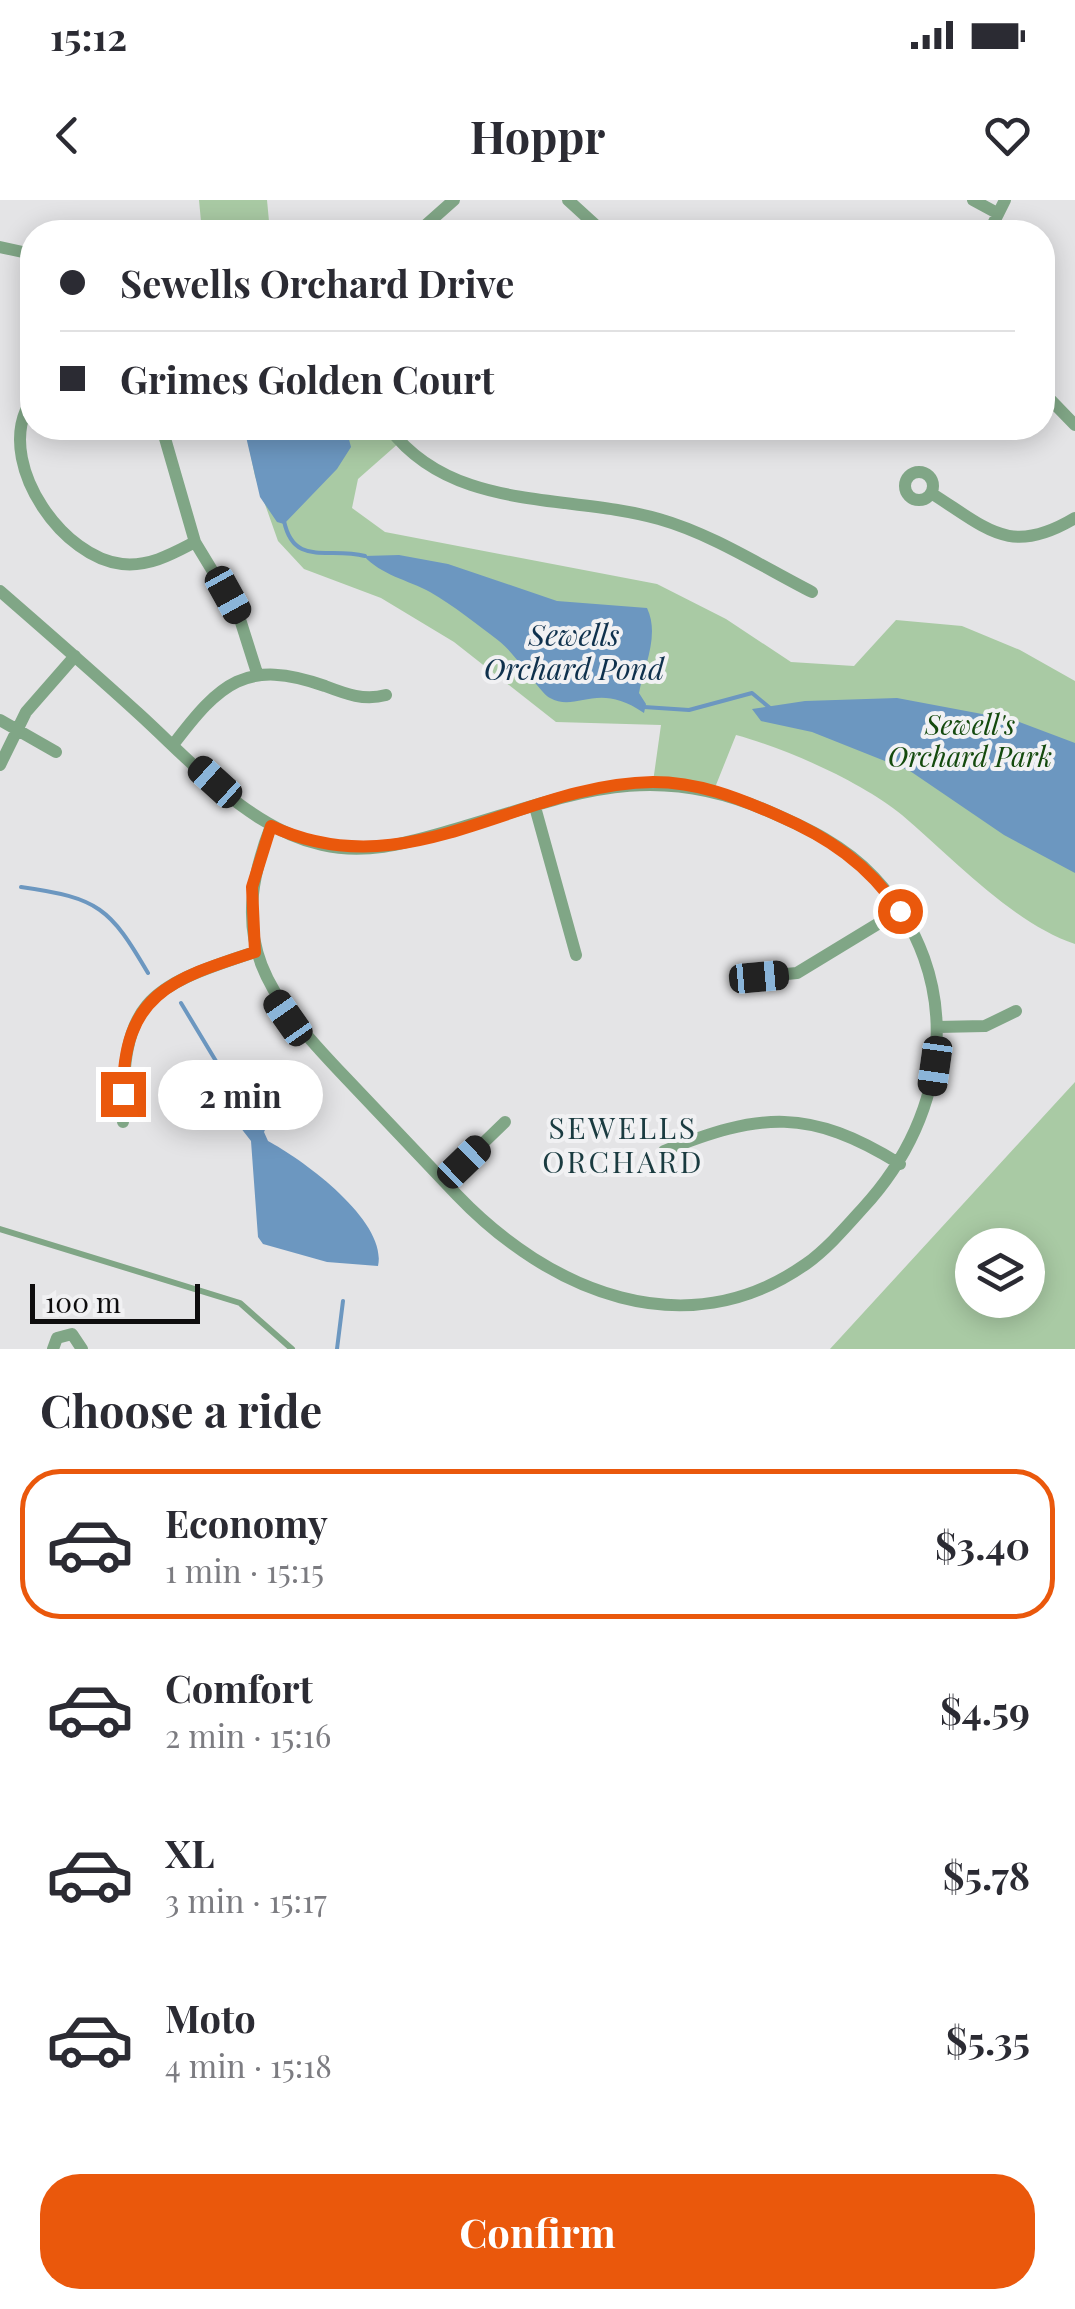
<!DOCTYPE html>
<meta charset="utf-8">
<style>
:root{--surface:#fff;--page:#f2f2f3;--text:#2b2b33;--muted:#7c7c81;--line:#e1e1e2;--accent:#ea580c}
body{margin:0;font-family:"Playfair Display",serif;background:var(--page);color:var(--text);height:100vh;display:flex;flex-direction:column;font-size:38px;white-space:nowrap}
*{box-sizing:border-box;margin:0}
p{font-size:32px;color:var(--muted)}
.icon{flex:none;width:55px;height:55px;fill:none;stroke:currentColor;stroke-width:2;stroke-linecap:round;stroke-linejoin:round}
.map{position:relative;height:1149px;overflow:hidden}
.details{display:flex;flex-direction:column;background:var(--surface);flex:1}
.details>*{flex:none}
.banner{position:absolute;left:20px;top:20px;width:1035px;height:220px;border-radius:40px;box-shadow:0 5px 25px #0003;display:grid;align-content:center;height:220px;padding:0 40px;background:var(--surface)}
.fabs{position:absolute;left:955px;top:1028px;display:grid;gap:20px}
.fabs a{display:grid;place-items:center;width:90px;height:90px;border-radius:50%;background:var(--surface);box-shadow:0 5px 25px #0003;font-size:50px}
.scale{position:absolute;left:30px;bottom:25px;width:170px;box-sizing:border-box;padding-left:10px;border:5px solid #0e0d0e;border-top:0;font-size:28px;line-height:35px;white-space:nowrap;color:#0e0d0e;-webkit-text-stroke:8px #f1f1f3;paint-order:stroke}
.end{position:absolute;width:45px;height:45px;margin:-22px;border:12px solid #ea580c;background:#fff;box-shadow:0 0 0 5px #fff}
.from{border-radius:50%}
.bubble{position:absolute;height:70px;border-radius:35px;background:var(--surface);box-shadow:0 5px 25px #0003;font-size:32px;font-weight:700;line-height:70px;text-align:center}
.car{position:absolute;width:30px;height:60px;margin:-30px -15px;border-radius:12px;box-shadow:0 0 8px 2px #0007;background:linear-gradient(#222 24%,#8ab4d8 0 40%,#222 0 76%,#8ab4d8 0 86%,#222 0)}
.banner b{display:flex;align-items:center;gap:35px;height:95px;font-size:38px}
.banner b+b{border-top:2px solid var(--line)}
.banner i{width:25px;height:25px;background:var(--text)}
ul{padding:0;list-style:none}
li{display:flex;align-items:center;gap:30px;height:150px;margin:0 20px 15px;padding:0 20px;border:5px solid transparent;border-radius:40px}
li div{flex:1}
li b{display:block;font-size:38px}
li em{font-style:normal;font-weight:700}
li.active{border-color:var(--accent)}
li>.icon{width:90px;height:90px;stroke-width:1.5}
h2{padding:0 40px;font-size:45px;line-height:120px}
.primary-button{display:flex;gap:20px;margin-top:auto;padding:20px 40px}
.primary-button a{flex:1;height:115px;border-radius:40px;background:var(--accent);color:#fff;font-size:40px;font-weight:700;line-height:115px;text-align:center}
.status{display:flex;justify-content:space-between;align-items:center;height:70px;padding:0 50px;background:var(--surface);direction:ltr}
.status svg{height:28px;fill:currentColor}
header{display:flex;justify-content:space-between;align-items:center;height:130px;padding:0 40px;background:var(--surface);font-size:45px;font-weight:700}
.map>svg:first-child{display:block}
.green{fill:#a9caa4;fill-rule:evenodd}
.water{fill:#6c97c0}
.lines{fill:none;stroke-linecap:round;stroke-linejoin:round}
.stream{stroke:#6c97c0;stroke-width:4}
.service{stroke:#80a686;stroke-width:6}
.minor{stroke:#80a686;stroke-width:12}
.route{stroke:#ea580c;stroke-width:12}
.labels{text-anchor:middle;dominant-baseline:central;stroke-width:8;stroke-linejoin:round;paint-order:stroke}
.park-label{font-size:28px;font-style:italic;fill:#144a0d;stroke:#f1f1f3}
.water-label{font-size:30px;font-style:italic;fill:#0f314d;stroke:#f1f1f3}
.neighbourhood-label{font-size:30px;letter-spacing:2.5px;fill:#1a3b40;stroke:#f1f1f3}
</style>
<div class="status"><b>15:12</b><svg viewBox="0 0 49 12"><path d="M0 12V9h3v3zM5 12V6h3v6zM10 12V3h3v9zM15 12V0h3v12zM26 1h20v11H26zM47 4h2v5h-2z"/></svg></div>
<header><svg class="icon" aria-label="back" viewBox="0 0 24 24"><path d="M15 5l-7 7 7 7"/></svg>Hoppr<svg class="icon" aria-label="heart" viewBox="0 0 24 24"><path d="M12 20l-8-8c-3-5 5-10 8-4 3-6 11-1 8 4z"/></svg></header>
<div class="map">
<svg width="1075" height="1149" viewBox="0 0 1075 1149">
<rect width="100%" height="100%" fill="#e4e4e6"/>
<path class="green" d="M199,0H267L270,32H202Z
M245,228H389L400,242L358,279L352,308L385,332L657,384L726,419L791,462L854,466L896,420L962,426L1020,450L1075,481V744C1012,723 952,657 902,615C862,582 785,548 736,535L714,590L653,582L661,525L556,522L454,442L381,398L304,369L278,341L255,276Z
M1075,882V1149H830ZM972,1045H1028V1100H972Z"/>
<path class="water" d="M244,228H346L351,247L337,269L284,324L277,322L260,297Z
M399,355L448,364L557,401L647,408C660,435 644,467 639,493L646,504L644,513C597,480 577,513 550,498C540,493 516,454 499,441C478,425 453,405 430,392C408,380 381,375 364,356Z
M897,498L1014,520L1075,543V673L1004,635L910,571L812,532L761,521L752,509L805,501Z
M239,901L266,909L270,919L264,932L268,941C302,959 388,1021 378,1066L327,1062L263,1044L258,1037L251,941L233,918Z"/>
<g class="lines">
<path class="stream" d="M284,321C294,368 329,346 365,356
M644,507L689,510L752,493L770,508
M21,687C99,698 110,708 148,773
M181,803L240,901
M337,1149L343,1101"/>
<path class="service" d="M0,1029L240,1103L292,1149"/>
<path class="minor" d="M568,0L603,32
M973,0L997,13
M418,32L454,0
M989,32L1005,0
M0,47L32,54
M1042,191L1075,225
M26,210C0,269 64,358 122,364C149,367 172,354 195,342
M162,228L195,342L238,413L257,473
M389,228C453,313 567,293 659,319C712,334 763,367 812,392
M905 286a14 14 0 1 1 28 0a14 14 0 1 1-28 0Z
M931,293C988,329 1010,357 1075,318
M0,391C46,431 92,471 138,513C192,562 248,628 322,645C365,655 403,644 445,632C566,598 645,557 768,611C807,628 844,645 874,677C967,777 951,913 863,1008C845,1028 827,1049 806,1064C685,1149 549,1091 457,995C420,956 383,917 346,878C267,795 225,744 271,626
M0,520L56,552
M173,545C220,483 246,458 325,486C346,494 364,501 386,495
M0,565L26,512L75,456
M535,607L576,755
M735,779L797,773L899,711
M937,827L985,826L1016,811
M123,922C122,801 144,788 255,752
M664,951C760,912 810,908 900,964
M444,981L505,922
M53,1149L57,1138L72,1134L82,1149"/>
</g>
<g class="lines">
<path class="route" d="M123,894C123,794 171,779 255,752L252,687L271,626C408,690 518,584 653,582C698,582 736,597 777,615C828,637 868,664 900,711"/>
</g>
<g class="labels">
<g class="park-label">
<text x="970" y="523">Sewell's<tspan x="970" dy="32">Orchard Park</tspan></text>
</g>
<g class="water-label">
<text x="574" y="434">Sewells<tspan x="574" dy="34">Orchard Pond</tspan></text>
</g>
<g class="neighbourhood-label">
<text x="623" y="927">SEWELLS<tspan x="623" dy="34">ORCHARD</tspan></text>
</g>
</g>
</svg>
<div class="fabs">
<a><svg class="icon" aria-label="layers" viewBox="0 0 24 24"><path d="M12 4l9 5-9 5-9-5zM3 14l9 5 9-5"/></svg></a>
</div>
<div class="scale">100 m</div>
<i class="end from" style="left:900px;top:711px"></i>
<i class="end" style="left:123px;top:894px"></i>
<div class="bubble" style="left:158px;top:860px;width:165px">2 min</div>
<i class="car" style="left:228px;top:395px;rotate:151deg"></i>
<i class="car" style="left:215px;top:582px;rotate:312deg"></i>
<i class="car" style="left:759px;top:777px;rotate:85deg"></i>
<i class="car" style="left:288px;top:818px;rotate:325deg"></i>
<i class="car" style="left:935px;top:866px;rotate:188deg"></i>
<i class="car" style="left:464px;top:962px;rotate:46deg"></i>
<div class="banner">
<b><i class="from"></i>Sewells Orchard Drive</b>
<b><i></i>Grimes Golden Court</b>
</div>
</div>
<section class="details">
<h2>Choose a ride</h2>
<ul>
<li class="active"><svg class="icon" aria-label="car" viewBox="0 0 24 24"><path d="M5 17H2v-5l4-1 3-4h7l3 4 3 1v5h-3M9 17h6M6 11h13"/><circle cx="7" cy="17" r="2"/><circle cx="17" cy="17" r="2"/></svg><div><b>Economy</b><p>1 min · 15:15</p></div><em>$3.40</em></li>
<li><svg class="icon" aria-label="car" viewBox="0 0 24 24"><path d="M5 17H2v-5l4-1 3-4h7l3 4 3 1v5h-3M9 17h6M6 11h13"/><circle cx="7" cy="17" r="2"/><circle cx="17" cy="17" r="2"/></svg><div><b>Comfort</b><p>2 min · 15:16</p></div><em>$4.59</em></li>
<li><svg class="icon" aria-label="car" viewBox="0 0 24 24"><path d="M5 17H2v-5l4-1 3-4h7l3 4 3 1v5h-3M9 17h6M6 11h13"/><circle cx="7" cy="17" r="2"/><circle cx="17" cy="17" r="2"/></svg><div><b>XL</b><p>3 min · 15:17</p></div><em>$5.78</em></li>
<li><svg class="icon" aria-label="car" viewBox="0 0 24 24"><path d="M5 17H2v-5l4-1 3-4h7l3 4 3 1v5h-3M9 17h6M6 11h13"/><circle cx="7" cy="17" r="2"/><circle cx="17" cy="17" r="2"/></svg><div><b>Moto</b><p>4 min · 15:18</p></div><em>$5.35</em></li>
</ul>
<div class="primary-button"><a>Confirm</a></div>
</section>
